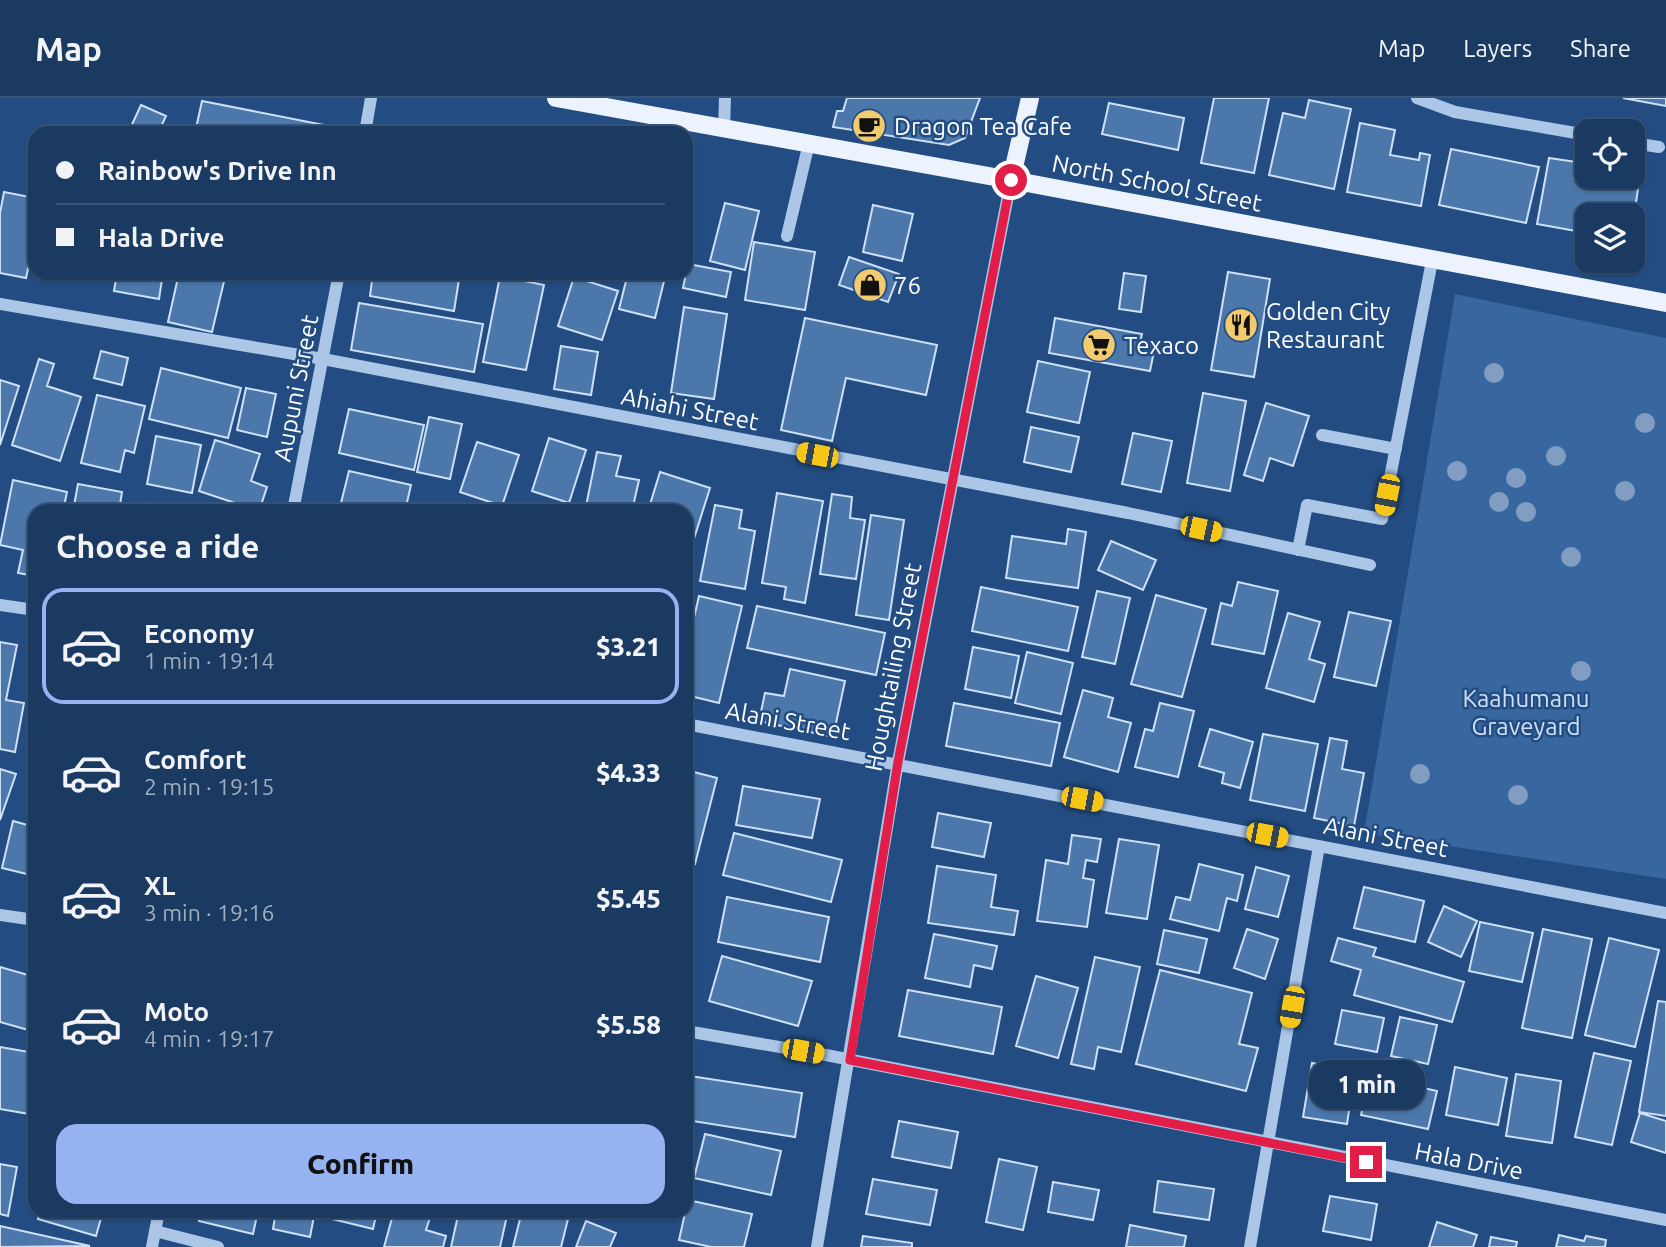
<!DOCTYPE html>
<meta charset="utf-8">
<style>
:root{--surface:#1a3a62;--page:#27456b;--text:#f1f3f6;--muted:#9fadbe;--line:#385477;--accent:#95b2f1}
body{margin:0;font-family:Ubuntu,sans-serif;background:var(--page);color:var(--text);height:100vh;display:flex;flex-direction:column;font-size:26px;white-space:nowrap}
*{box-sizing:border-box;margin:0}
p{font-size:23px;color:var(--muted)}
.icon{flex:none;width:38px;height:38px;fill:none;stroke:currentColor;stroke-width:2;stroke-linecap:round;stroke-linejoin:round}
.map{position:relative;flex:1;overflow:hidden}
.drawer{position:absolute;left:28px;top:406px;width:665px;height:714px;display:flex;flex-direction:column;background:var(--surface);border-radius:21px;box-shadow:0 2px 5px #0004,0 0 0 2px var(--line)}
.drawer>*{flex:none}
.hud{position:absolute;left:28px;top:28px;width:665px;height:154px;border-radius:21px;box-shadow:0 2px 5px #0004,0 0 0 2px var(--line);display:grid;align-content:center;height:154px;padding:0 28px;background:var(--surface)}
.tools{position:absolute;left:1575px;top:21px;display:grid;gap:14px}
.tools a{display:grid;place-items:center;width:70px;height:70px;border-radius:14px;background:var(--surface);box-shadow:0 2px 5px #0004,0 0 0 2px var(--line);font-size:35px}
.end{position:absolute;width:32px;height:32px;margin:-16px;border:9px solid #e11d48;background:#fff;box-shadow:0 0 0 4px #fff}
.from{border-radius:50%}
.bubble{position:absolute;height:49px;border-radius:21px;background:var(--surface);box-shadow:0 2px 5px #0004,0 0 0 2px var(--line);font-size:23px;font-weight:800;line-height:49px;text-align:center}
.car{position:absolute;width:21px;height:42px;margin:-21px -10px;border-radius:9px;box-shadow:0 0 5px 2px #0007;background:linear-gradient(#f5c518 24%,#345 0 40%,#f5c518 0 76%,#345 0 86%,#f5c518 0)}
.hud b{display:flex;align-items:center;gap:24px;height:66px;font-size:26px}
.hud b+b{border-top:2px solid var(--line)}
.hud i{width:18px;height:18px;background:var(--text)}
ul{padding:0;list-style:none}
li{display:flex;align-items:center;gap:21px;height:116px;margin:0 14px 10px;padding:0 14px;border:4px solid transparent;border-radius:21px}
li div{flex:1}
li b{display:block;font-size:26px}
li em{font-style:normal;font-weight:800}
li.active{border-color:var(--accent)}
li>.icon{width:63px;height:63px;stroke-width:1.5}
h2{padding:0 28px;font-size:32px;line-height:84px}
.primary-button{display:flex;gap:14px;margin-top:auto;padding:14px 28px}
.primary-button a{flex:1;height:80px;border-radius:21px;background:var(--accent);color:#111;font-size:28px;font-weight:800;line-height:80px;text-align:center}
header{display:flex;align-items:center;gap:42px;box-sizing:border-box;height:98px;padding:0 35px;background:var(--surface);border-bottom:2px solid var(--line)}
header strong{font-size:33px}
nav{display:flex;gap:38px;margin-inline-start:auto;font-size:24px}
.map>svg:first-child{display:block}
.green{fill:#38669f}
.building{fill:#4b77aa;stroke:#cee0f6;stroke-width:2}
.lines{fill:none;stroke-linecap:round;stroke-linejoin:round}
.minor{stroke:#abc6e7;stroke-width:12}
.major{stroke:#edf3fd;stroke-width:18}
.tree{fill:#819ec2}
.route{stroke:#e11d48;stroke-width:9}
.labels{text-anchor:middle;dominant-baseline:central;stroke-width:5;stroke-linejoin:round;paint-order:stroke}
.poi-label{font-size:24px;fill:#fff;stroke:#234d82;text-anchor:start}
.street-label{font-size:24px;fill:#fff;stroke:#234d82}
.park-label{font-size:24px;fill:#cee0f6;stroke:#234d82}
</style>
<header>
<strong>Map</strong>
<nav><a>Map</a><a>Layers</a><a>Share</a></nav>
</header>
<div class="map">
<svg width="1666" height="1149" viewBox="0 0 1666 1149">
<rect width="100%" height="100%" fill="#234d82"/>
<path class="green" d="M1455,196L1666,240V781L1364,735Z"/>
<path class="building" d="M847,0H980L965,40L949,47L833,29L837,13H843Z
M1214,0H1269L1254,75L1201,65Z
M1623,0H1666V8Z
M1309,2L1351,11L1334,91L1269,77L1283,15L1305,20Z
M202,3L324,27L322,35H195Z
M1109,5L1184,20L1178,52L1102,36Z
M141,7L166,18L158,35H128Z
M1360,25L1395,32L1390,57L1419,62L1420,55L1430,57L1421,108L1347,94Z
M1451,51L1539,69L1526,125L1439,107Z
M1549,60L1577,64L1574,80L1638,91L1633,124V117H1587V135L1537,126Z
M686,74L691,75L686,98Z
M4,94L35,100V139L26,180L0,175V115Z
M725,105L759,113L745,172L710,163Z
M873,107L913,116L902,163L863,154Z
M754,144L815,154L805,212L745,202Z
M849,159L899,176L888,204L839,187Z
M688,166L731,174L726,199L683,190Z
M1228,174L1270,181L1254,279L1211,272Z
M117,175H163L159,201L114,193Z
M179,175H226L212,234L168,224Z
M373,175H460L454,213L370,198Z
M628,175H666L655,220L619,211Z
M1124,175L1146,178L1141,214L1119,211Z
M500,178L544,187L526,272L483,264Z
M574,179L618,193L602,242L558,228Z
M359,205L483,226L474,274L351,252Z
M684,209L727,216L714,301L671,295Z
M805,220L937,247L926,297L846,280L832,343L781,332Z
M1055,220L1142,236L1140,245L1155,248L1150,273L1049,255Z
M561,248L598,254L591,297L554,291Z
M101,253L128,260L122,287L94,280Z
M39,261L54,266L47,288L81,299L60,363L12,347Z
M1038,263L1090,274L1079,325L1027,314Z
M161,270L241,290L228,340L149,321Z
M0,282L19,288L0,347Z
M246,290L276,296L267,339L237,332Z
M1203,295L1246,303L1230,393L1187,385Z
M97,297L145,308L134,355L125,352L120,374L81,365Z
M1266,305L1309,318L1293,368L1270,360L1263,383L1244,377Z
M349,311L424,327L414,372L339,355Z
M429,319L462,326L450,381L417,374Z
M1031,329L1079,339L1071,374L1024,364Z
M1133,335L1172,343L1161,394L1122,386Z
M156,338L201,347L192,395L147,386Z
M549,340L586,352L569,405L532,393Z
M215,342L260,356L251,383L267,389L259,413L199,393Z
M477,344L519,357L502,408L460,394Z
M597,354L621,358L616,378L639,382L632,413H585Z
M349,373L411,387L405,413H339Z
M660,374L710,390L686,466V413H648Z
M13,382L67,394L63,413H35V478L18,475L23,452L0,447Z
M78,386L122,394L119,413H73Z
M777,395L823,403L805,505L784,501L786,489L762,485Z
M832,396L852,399L850,420L865,422L856,481L820,476Z
M152,405L191,413H150Z
M715,407L742,412L739,430L755,433L745,491L700,483Z
M871,417L904,422L889,522L856,517Z
M1068,431L1086,434L1078,490L1006,480L1012,438L1066,446Z
M1111,443L1156,462L1143,492L1098,472Z
M1238,484L1278,493L1264,556L1212,546L1221,505L1232,508Z
M981,489L1078,509L1068,553L972,533Z
M1097,493L1130,500L1115,566L1082,559Z
M1156,497L1206,511L1182,599L1131,586Z
M699,498L742,508L719,605L686,597V554Z
M757,508L885,535L876,577L747,550Z
M1349,514L1391,523L1376,588L1334,579Z
M1288,515L1320,524L1309,561L1325,566L1314,604L1266,590Z
M0,544L17,547L6,602L24,605L15,654L0,651Z
M973,549L1019,558L1011,600L965,591Z
M1027,554L1073,565L1061,616L1015,605Z
M790,571L845,583L833,639L759,623L765,595L784,598Z
M1083,592L1113,600L1108,619L1131,625L1118,674L1064,659Z
M954,605L1060,625L1051,668L946,648Z
M1160,605L1194,613L1178,679L1135,669L1145,631L1153,633Z
M1210,631L1253,644L1240,690L1222,685L1224,675L1199,668Z
M1263,636L1318,646L1305,713L1250,702Z
M1330,640L1347,643L1342,671L1364,675L1354,728L1314,720Z
M0,671L16,676L0,722Z
M686,672L717,680L695,766L686,764Z
M743,688L820,701L812,740L736,727Z
M938,715L991,725L984,759L932,749Z
M13,723L35,729V778L2,770Z
M734,735L842,762L831,804L723,777Z
M1072,737L1101,741L1097,764L1086,762L1083,780L1094,782L1087,829L1037,823L1046,762L1068,766Z
M1119,741L1159,747L1147,821L1106,815Z
M1199,766L1243,777L1237,803L1227,800L1219,833L1170,821L1176,799L1190,802Z
M937,768L996,777L991,809L1018,813L1014,837L928,825Z
M1256,769L1289,778L1278,819L1245,811Z
M686,788L693,790L686,814Z
M1364,789L1424,803L1415,844L1354,830Z
M727,799L829,819L820,864L718,844Z
M1444,808L1477,823L1461,859L1428,844Z
M1480,824L1533,835L1522,884L1469,873Z
M1247,831L1278,841L1265,881L1234,870Z
M1543,831L1592,841L1572,940L1522,930Z
M1164,832L1207,841L1199,875L1157,866Z
M934,836L997,848L992,871L974,867L970,889L925,880Z
M1338,840L1376,850L1373,858L1464,884L1452,924L1354,897L1361,872L1331,863Z
M1609,840L1659,852L1635,949L1585,937Z
M722,858L812,883L798,928L709,903Z
M1095,859L1140,869L1121,954L1098,949L1094,971L1071,966Z
M0,869L35,879V934L0,924Z
M1160,872L1252,895L1239,946L1258,950L1246,993L1136,966Z
M1036,878L1078,890L1058,960L1016,948Z
M908,892L1002,909L993,956L899,938Z
M1658,903L1666,904V1018L1639,1014Z
M1342,912L1384,920L1377,954L1335,946Z
M1400,919L1437,927L1428,966L1391,958Z
M0,949L35,955V1017L0,1011Z
M1594,955L1631,963L1612,1047L1575,1039Z
M1312,965L1355,972L1347,1026L1303,1019Z
M1455,969L1507,980L1498,1027L1446,1017Z
M1516,976L1561,983L1552,1045L1506,1038Z
M690,978L802,995L795,1039L686,1022Z
M1370,978L1437,993L1428,1031L1361,1017Z
M1640,1015L1666,1023V1055L1631,1044Z
M899,1023L958,1034L951,1070L892,1059Z
M705,1036L781,1053L771,1097L694,1080Z
M999,1061L1037,1069L1023,1132L986,1124Z
M0,1066L17,1069L8,1118L0,1116Z
M873,1081L937,1092L930,1127L866,1116Z
M1158,1083L1214,1091L1209,1122L1154,1114Z
M1053,1084L1099,1092L1093,1122L1048,1114Z
M1330,1098L1377,1106L1371,1142L1323,1133Z
M688,1102L752,1116L744,1149H711L679,1142Z
M40,1113H103L96,1138L38,1121Z
M201,1113H258L253,1136L199,1123Z
M276,1113H315L310,1139L273,1131Z
M326,1113H377L373,1131L324,1119Z
M394,1113H432L426,1132L446,1138L443,1149H384Z
M459,1113H508L500,1149H451Z
M522,1113H570L561,1149H513Z
M586,1123L616,1135L610,1149H576Z
M1437,1124L1477,1137L1473,1149H1429Z
M1130,1127L1186,1138L1184,1149H1126Z
M0,1128L90,1148L0,1149Z
M1559,1137L1584,1143L1586,1138L1606,1142L1605,1149H1556Z
M863,1138L912,1145V1149H861Z
M1491,1139L1517,1144L1516,1149H1489Z"/>
<g class="lines">
<path class="minor" d="M1417,0L1455,14L1587,37
M724,31L725,0
M365,35L371,0
M1633,45L1659,49
M787,138L809,45
M0,206L323,261L1128,415L1370,467
M1322,337L1396,351
M293,413L339,175
M1298,452L1307,407L1382,421L1432,163
M0,507L35,512
M686,626L1666,815
M0,817L35,822
M686,933L826,957L1666,1122
M155,1133L218,1149
M152,1149L159,1113
M817,1149L898,664L1011,82
M1250,1149L1319,748"/>
<path class="major" d="M556,0L1011,82L1666,205
M1011,82L1030,0"/>
</g>
<g class="tree">
<circle cx="1494" cy="275" r="10"/>
<circle cx="1645" cy="325" r="10"/>
<circle cx="1556" cy="358" r="10"/>
<circle cx="1457" cy="373" r="10"/>
<circle cx="1516" cy="380" r="10"/>
<circle cx="1625" cy="393" r="10"/>
<circle cx="1499" cy="404" r="10"/>
<circle cx="1526" cy="414" r="10"/>
<circle cx="1571" cy="459" r="10"/>
<circle cx="1581" cy="573" r="10"/>
<circle cx="1420" cy="676" r="10"/>
<circle cx="1518" cy="697" r="10"/>
</g>
<g class="lines">
<path class="route" d="M1011,82L898,664L850,962L1366,1064"/>
</g>
<defs>
<g id="cafe-disc" transform="scale(1.75)"><circle r="9.5" fill="#f2cb6e" stroke="#234d82"/><path d="M-5.5-4.5H6V0H3Q3 3.5 0 3.5H-2.5Q-5.5 3.5-5.5 0ZM3-3.2v2h1.7v-2ZM-6 4.5H4V6H-6Z" fill="#111"/></g>
<g id="shop-disc" transform="scale(1.75)"><circle r="9.5" fill="#f2cb6e" stroke="#234d82"/><path d="M-5-2.5h2.3a2.7 3.5 0 0 1 5.4 0H5L5.5 6h-11ZM-1.5-2.5h3a1.5 2.3 0 0 0-3 0Z" fill="#111"/></g>
<g id="restaurant-disc" transform="scale(1.75)"><circle r="9.5" fill="#f2cb6e" stroke="#234d82"/><path d="M-5-6h1v4h1v-4h1v4h1v-4h1v5L-1.5 .5V6h-2V.5L-5-1ZM5-6V6H3V1.5H1.5Q1.5-4 5-6Z" fill="#111"/></g>
<g id="supermarket-disc" transform="scale(1.75)"><circle r="9.5" fill="#f2cb6e" stroke="#234d82"/><path d="M-6-5.5h2.5l.6 2H6L4.5 2H-2.5L-4.4-4H-6ZM-1.5 3.2a1.3 1.3 0 1 0 .1 0ZM3 3.2a1.3 1.3 0 1 0 .1 0Z" fill="#111"/></g>
</defs>
<g fill-rule="evenodd">
<use href="#cafe-disc" x="869" y="28"/>
<use href="#shop-disc" x="870" y="187"/>
<use href="#restaurant-disc" x="1241" y="227"/>
<use href="#supermarket-disc" x="1099" y="247"/>
</g>
<g class="labels">
<g class="poi-label">
<text x="894" y="28">Dragon Tea Cafe</text>
<text x="894" y="187">76</text>
<text x="1266" y="213">Golden City<tspan x="1266" dy="28">Restaurant</tspan></text>
<text x="1124" y="247">Texaco</text>
</g>
<g class="street-label">
<text transform="translate(1157 85) rotate(11)">North School Street</text>
<text transform="translate(296 290) rotate(-79)">Aupuni Street</text>
<text transform="translate(690 311) rotate(11)">Ahiahi Street</text>
<text transform="translate(893 569) rotate(-79)">Houghtailing Street</text>
<text transform="translate(788 623) rotate(10)">Alani Street</text>
<text transform="translate(1386 739) rotate(11)">Alani Street</text>
<text transform="translate(1469 1063) rotate(11)">Hala Drive</text>
</g>
<g class="park-label">
<text x="1526" y="600">Kaahumanu<tspan x="1526" dy="28">Graveyard</tspan></text>
</g>
</g>
</svg>
<div class="tools">
<a><svg class="icon" aria-label="locate" viewBox="0 0 24 24"><circle cx="12" cy="12" r="6"/><path d="M12 2v4M12 18v4M2 12h4M18 12h4"/></svg></a>
<a><svg class="icon" aria-label="layers" viewBox="0 0 24 24"><path d="M12 4l9 5-9 5-9-5zM3 14l9 5 9-5"/></svg></a>
</div>
<i class="end from" style="left:1011px;top:82px"></i>
<i class="end" style="left:1366px;top:1064px"></i>
<div class="bubble" style="left:1309px;top:962px;width:116px">1 min</div>
<i class="car" style="left:817px;top:357px;rotate:281deg"></i>
<i class="car" style="left:1387px;top:397px;rotate:191deg"></i>
<i class="car" style="left:1201px;top:431px;rotate:102deg"></i>
<i class="car" style="left:1082px;top:701px;rotate:101deg"></i>
<i class="car" style="left:1267px;top:737px;rotate:101deg"></i>
<i class="car" style="left:1292px;top:909px;rotate:190deg"></i>
<i class="car" style="left:803px;top:953px;rotate:100deg"></i>
<div class="hud">
<b><i class="from"></i>Rainbow's Drive Inn</b>
<b><i></i>Hala Drive</b>
</div>
<section class="drawer">
<h2>Choose a ride</h2>
<ul>
<li class="active"><svg class="icon" aria-label="car" viewBox="0 0 24 24"><path d="M5 17H2v-5l4-1 3-4h7l3 4 3 1v5h-3M9 17h6M6 11h13"/><circle cx="7" cy="17" r="2"/><circle cx="17" cy="17" r="2"/></svg><div><b>Economy</b><p>1 min · 19:14</p></div><em>$3.21</em></li>
<li><svg class="icon" aria-label="car" viewBox="0 0 24 24"><path d="M5 17H2v-5l4-1 3-4h7l3 4 3 1v5h-3M9 17h6M6 11h13"/><circle cx="7" cy="17" r="2"/><circle cx="17" cy="17" r="2"/></svg><div><b>Comfort</b><p>2 min · 19:15</p></div><em>$4.33</em></li>
<li><svg class="icon" aria-label="car" viewBox="0 0 24 24"><path d="M5 17H2v-5l4-1 3-4h7l3 4 3 1v5h-3M9 17h6M6 11h13"/><circle cx="7" cy="17" r="2"/><circle cx="17" cy="17" r="2"/></svg><div><b>XL</b><p>3 min · 19:16</p></div><em>$5.45</em></li>
<li><svg class="icon" aria-label="car" viewBox="0 0 24 24"><path d="M5 17H2v-5l4-1 3-4h7l3 4 3 1v5h-3M9 17h6M6 11h13"/><circle cx="7" cy="17" r="2"/><circle cx="17" cy="17" r="2"/></svg><div><b>Moto</b><p>4 min · 19:17</p></div><em>$5.58</em></li>
</ul>
<div class="primary-button"><a>Confirm</a></div>
</section>
</div>
